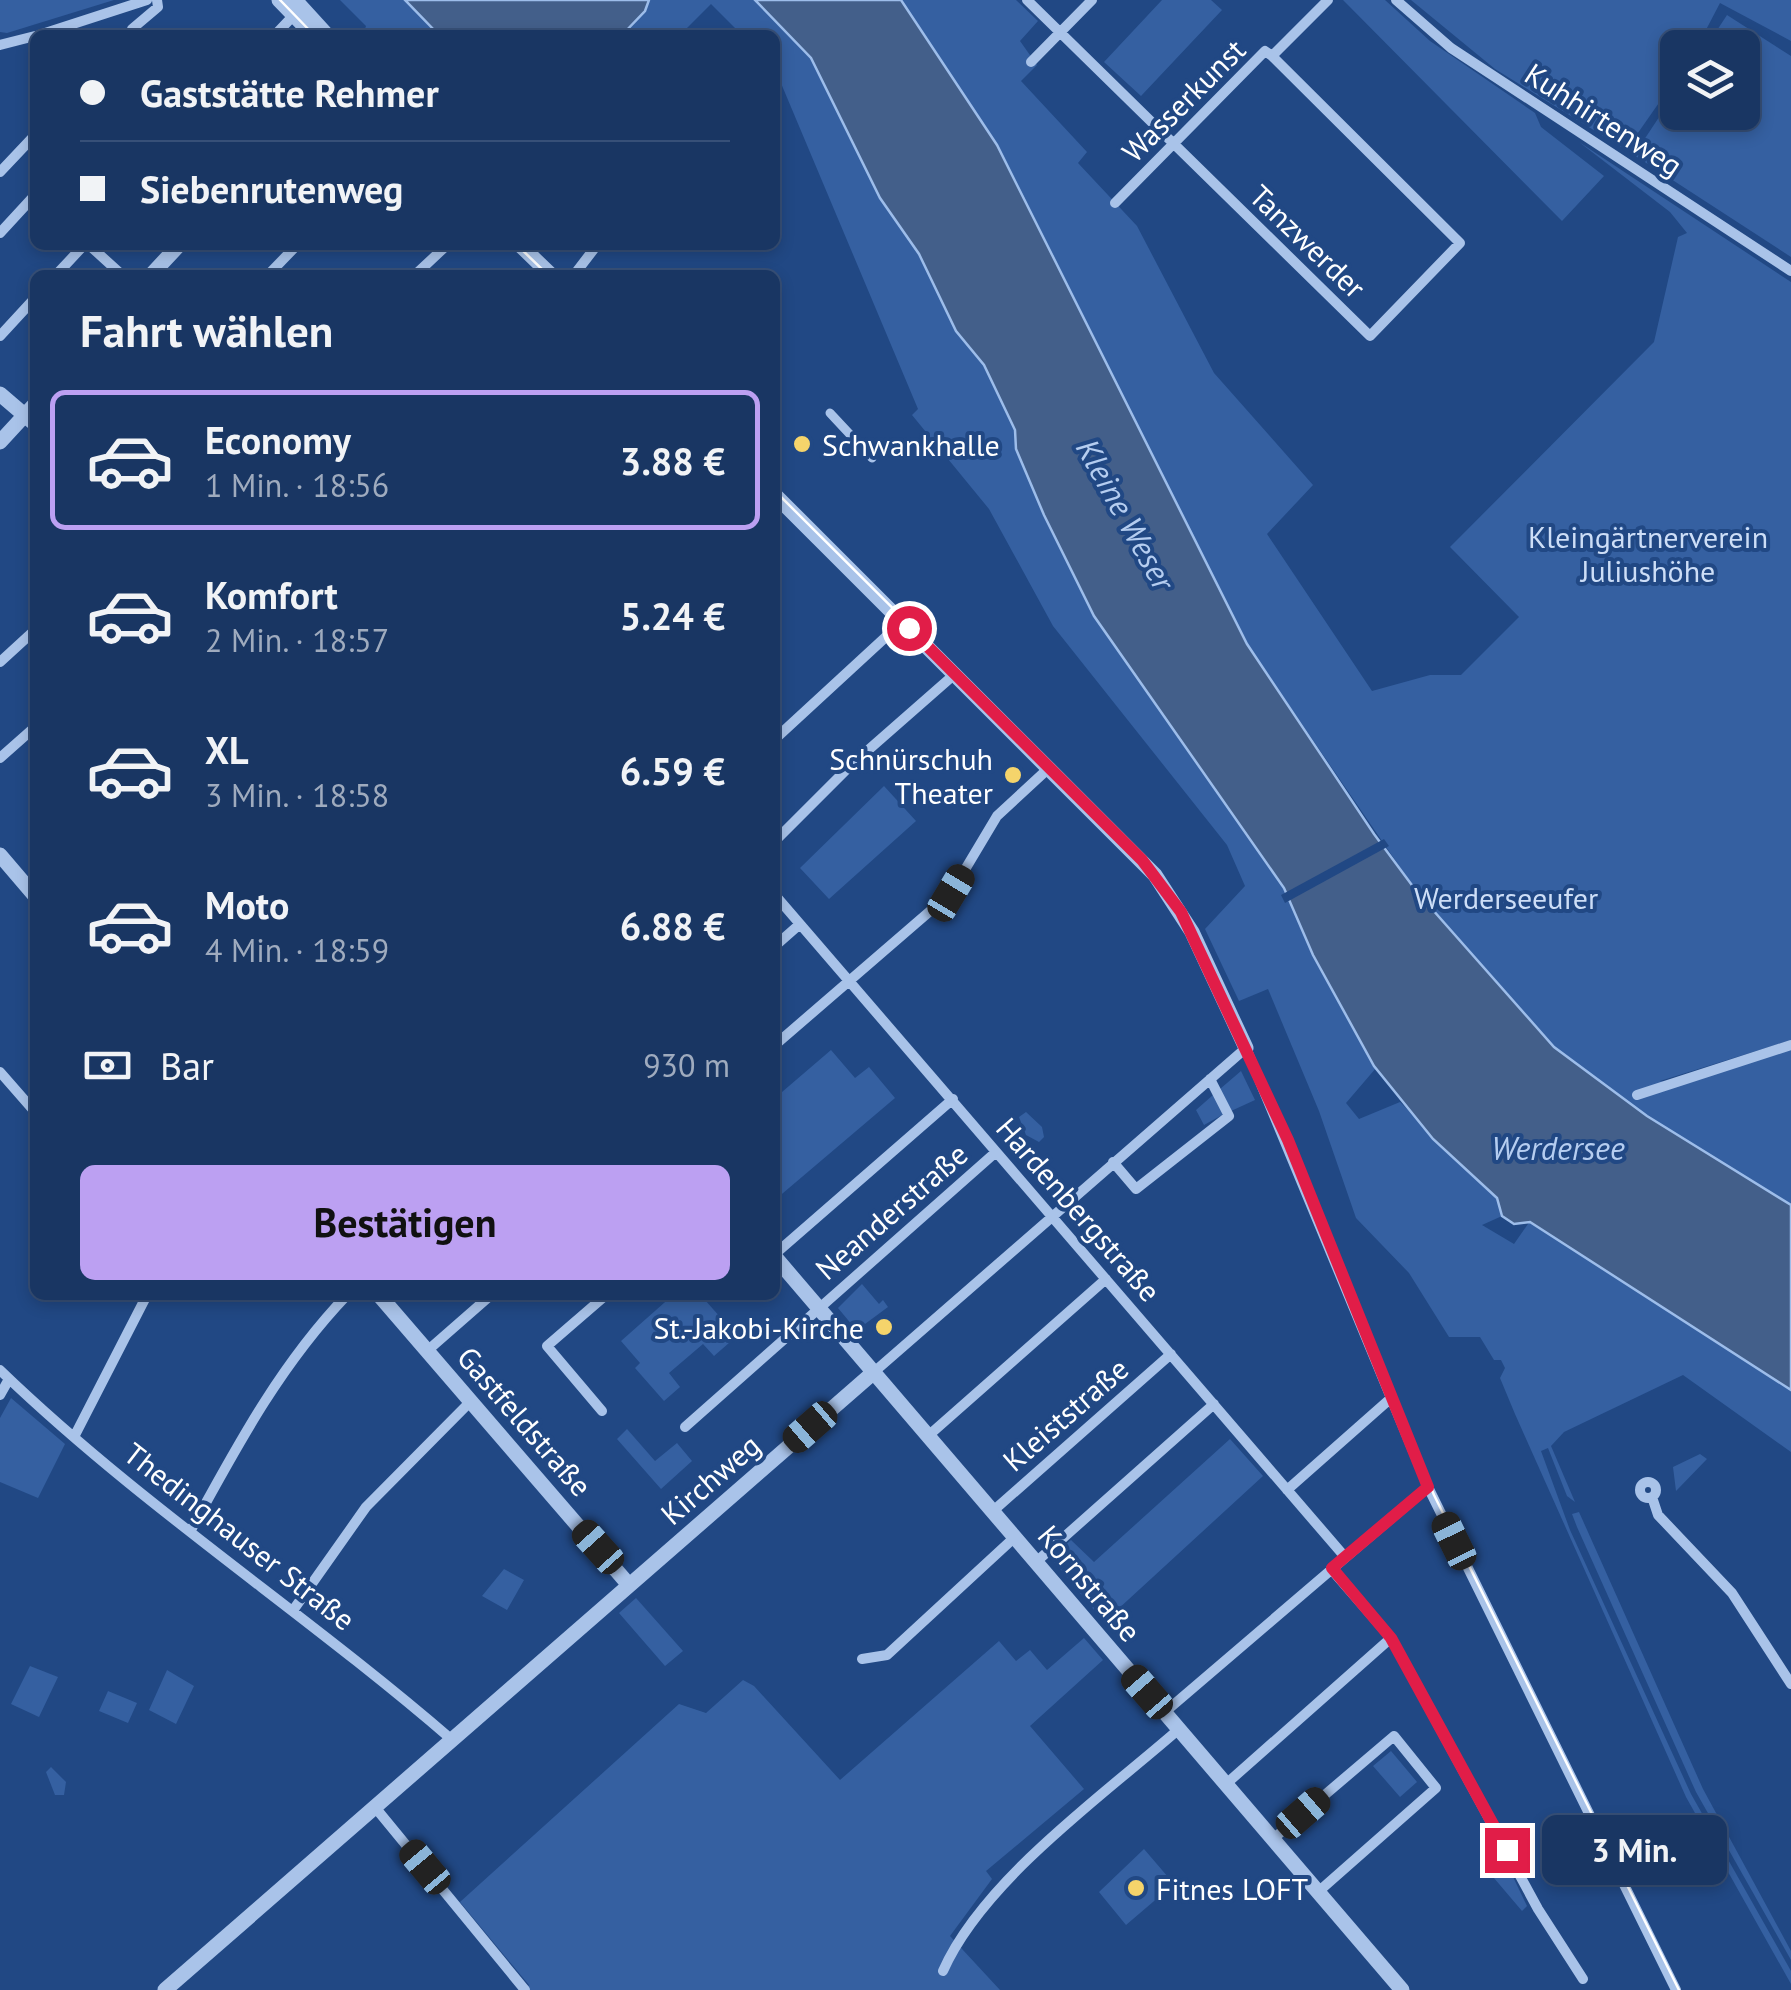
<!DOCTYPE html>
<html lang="de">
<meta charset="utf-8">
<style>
:root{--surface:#193663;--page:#223e69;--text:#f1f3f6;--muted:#9fabbe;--line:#375078;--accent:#bca0f2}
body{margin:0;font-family:"PT Sans",sans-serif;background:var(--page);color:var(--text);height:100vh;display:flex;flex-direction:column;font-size:38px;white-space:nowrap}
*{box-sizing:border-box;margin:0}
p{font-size:32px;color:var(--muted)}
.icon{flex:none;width:55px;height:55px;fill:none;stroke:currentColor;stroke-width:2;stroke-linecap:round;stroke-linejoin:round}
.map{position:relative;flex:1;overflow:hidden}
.details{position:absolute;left:30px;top:270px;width:750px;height:1030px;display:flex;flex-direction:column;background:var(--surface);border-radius:15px;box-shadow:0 5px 15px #0003,0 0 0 2px var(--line)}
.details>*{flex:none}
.guide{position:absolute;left:30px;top:30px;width:750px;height:220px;border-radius:15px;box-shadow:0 5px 15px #0003,0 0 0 2px var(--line);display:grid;align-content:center;height:220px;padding:0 50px;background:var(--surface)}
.controls{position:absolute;left:1660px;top:30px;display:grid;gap:20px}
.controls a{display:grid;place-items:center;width:100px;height:100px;border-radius:15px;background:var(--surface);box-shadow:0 5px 15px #0003,0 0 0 2px var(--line);font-size:50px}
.end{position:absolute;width:45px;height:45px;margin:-22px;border:12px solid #e11d48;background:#fff;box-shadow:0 0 0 5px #fff}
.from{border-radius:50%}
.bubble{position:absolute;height:70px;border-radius:15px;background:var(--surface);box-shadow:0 5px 15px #0003,0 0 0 2px var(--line);font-size:32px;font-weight:800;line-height:70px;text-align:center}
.car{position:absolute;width:30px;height:60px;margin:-30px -15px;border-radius:12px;box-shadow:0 0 8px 2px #0007;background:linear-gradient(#222 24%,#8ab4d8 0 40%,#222 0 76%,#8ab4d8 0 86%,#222 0)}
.guide b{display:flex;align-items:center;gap:35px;height:95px;font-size:38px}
.guide b+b{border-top:2px solid var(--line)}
.guide i{width:25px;height:25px;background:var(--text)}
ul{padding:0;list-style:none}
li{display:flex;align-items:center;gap:30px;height:140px;margin:0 20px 15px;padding:0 30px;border:5px solid transparent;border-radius:15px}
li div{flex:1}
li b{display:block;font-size:38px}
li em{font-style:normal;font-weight:800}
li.active{border-color:var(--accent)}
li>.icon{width:90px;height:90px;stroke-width:1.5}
h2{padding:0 50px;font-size:45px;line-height:120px}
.pay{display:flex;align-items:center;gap:25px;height:110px;padding:0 50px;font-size:38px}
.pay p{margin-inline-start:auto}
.action{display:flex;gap:20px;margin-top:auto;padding:20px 50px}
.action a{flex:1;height:115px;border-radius:15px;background:var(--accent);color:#111;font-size:40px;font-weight:800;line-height:115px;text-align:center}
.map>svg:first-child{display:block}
.green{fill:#3560a1}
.water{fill:#435f8a;stroke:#9dbdea;stroke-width:2.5}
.pier{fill:#214884}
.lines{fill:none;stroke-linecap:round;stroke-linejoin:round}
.pedestrian{stroke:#a9c3e9;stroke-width:9}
.minor{stroke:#a9c3e9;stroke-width:10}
.tertiary{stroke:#a9c3e9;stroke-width:15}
.tram{stroke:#fff;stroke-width:2.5}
.route{stroke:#e11d48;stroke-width:12}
.poi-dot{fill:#f5d46b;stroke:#214884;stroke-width:4}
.labels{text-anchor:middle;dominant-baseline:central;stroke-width:8;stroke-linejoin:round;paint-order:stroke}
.street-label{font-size:30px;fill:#fff;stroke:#214884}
.poi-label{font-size:30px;fill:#fff;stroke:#214884;text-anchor:start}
.park-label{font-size:30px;fill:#cddef7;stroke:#214884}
.water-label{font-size:32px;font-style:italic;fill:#b5cdf0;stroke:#214884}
</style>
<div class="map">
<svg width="1791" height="1990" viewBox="0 0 1791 1990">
<rect width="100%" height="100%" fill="#214884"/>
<path class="green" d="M0,0H114L7,33L0,32Z
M340,0H755L811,58L880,198L919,254L956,331L984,365L1015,430L1016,449L1044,515L1094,616L1284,888L1313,955L1376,1068L1346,1103L1359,1119L1400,1102L1497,1198L1502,1216L1482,1225L1514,1244L1530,1221L1791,1390V1452L1683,1375L1564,1432L1551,1446L1575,1502L1567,1496L1548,1448L1541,1451L1570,1530L1691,1794L1791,1971V1984L1686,1797L1515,1414L1500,1378L1505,1368L1501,1360H1494L1480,1337H1449L1409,1273L1356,1218L1319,1111L1268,989L1239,1001L1205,929L1245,886L1227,845L1053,626L989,509L912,415L918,409L775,69V35H742L711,4L680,35H363L366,26Z
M901,0H1016L1038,21L1020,41L1037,65L1021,81L1087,152L1078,163L1137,226L1214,373L1313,485L1267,534L1372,691L1430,675H1461L1519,617L1450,547L1654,342L1678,237L1687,233L1670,212L1579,142L1791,282V1040L1660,1081L1675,1084L1791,1049V1205L1647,1116L1554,1047L1417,892L1247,644L997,145Z
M1162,0H1211L1222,10L1141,96L1104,62Z
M1343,0H1385L1430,41L1535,113L1541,127L1604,176L1562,221Z
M1411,0H1791V41L1720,3L1697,47L1678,48L1677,77L1626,150L1495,69Z
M1727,15L1791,56V257L1634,155L1677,90L1678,112H1742V48L1706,47Z
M884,786L916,821L829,899L800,868Z
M831,1050L855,1078L869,1067L895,1098L776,1199L775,1098Z
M1241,1071L1255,1100L1231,1111L1220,1089Z
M1213,1095L1224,1114L1204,1125L1196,1110Z
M1026,1112L1042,1127L1044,1137L1039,1142L1026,1135L1019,1117Z
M862,1284L879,1304L883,1300L888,1307L865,1324L866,1331L858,1332L838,1308Z
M673,1295H710L705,1300L737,1336L714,1356L703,1344L669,1373L680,1387L664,1401L635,1368L640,1363L621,1341Z
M11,1398L65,1444L38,1498L0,1482V1418Z
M627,1429L655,1461L677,1443L692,1461L661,1489L617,1439Z
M1230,1439L1263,1476L1104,1622L1051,1558L1071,1540L1094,1562Z
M1700,1454L1707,1459L1676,1491L1673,1467Z
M1579,1512L1703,1789L1791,1951V1960L1696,1792L1577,1527L1572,1514Z
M504,1569L524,1580L507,1610L482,1596Z
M636,1598L683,1651L665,1666L619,1613Z
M1084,1638L1103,1660L1030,1726L1084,1789L986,1871L992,1879L950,1936L1000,1990H525L529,1985L460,1902L679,1704L706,1713L743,1680L754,1686L840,1780L999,1641L1016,1661L1030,1650L1047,1670Z
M30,1666L58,1677L39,1717L11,1704Z
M167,1670L194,1686L176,1724L149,1710Z
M108,1691L137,1703L128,1723L99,1711Z
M1391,1751L1417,1782L1400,1797L1373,1766Z
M51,1767L66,1782L64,1795H55L46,1772Z
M1144,1849L1174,1884L1126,1925L1099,1892Z
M1504,1858L1527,1906L1522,1911L1488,1871Z"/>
<path class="water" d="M405,0H649L645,11L622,35H439Z
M755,0H901L997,145L1247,644L1374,834L1417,892L1554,1047L1647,1116L1791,1205V1390L1530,1222L1514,1224L1502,1216L1497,1198L1433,1139L1374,1066L1313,955L1284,888L1094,616L1044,515L1016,449L1015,430L984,365L956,331L919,254L880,198L811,58Z"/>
<path class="pier" d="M1384,839L1389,846L1285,903L1281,895Z"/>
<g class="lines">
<path class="pedestrian" d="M830,413L872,458"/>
<path class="minor" d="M1027,0L1370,336L1460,243L1272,56
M1396,0L1451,48L1791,271
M132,29L158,7L157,0
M39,35L147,0
M275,35L294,15
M0,45L35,36
M1031,62L1092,0
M0,172L35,135
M1115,203L1265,51L1272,56L1328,0
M0,233L35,195
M89,245L122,275
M56,275L84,245
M268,275L297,245
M415,275L447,245
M574,275L597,245
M0,336L35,298
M0,662L35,630
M775,739L902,622
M0,758L35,727
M775,841L850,766L956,673
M775,895L1345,1557
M775,946L800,924
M775,1045L951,893L997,816L1050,767
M0,1072L35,1112
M1637,1095L1791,1045
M1113,1162L1136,1189L1229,1116L1210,1079
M775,1254L953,1099
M427,1351L491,1295
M0,1370C140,1505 304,1612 451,1739
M874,1372L1246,1048L1428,1487L1676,1990
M0,1395L9,1379
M602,1411L547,1346L606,1295
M685,1427L996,1152
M928,1436L1106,1279
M74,1437L147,1295
M1640 1490a8 8 0 1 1 16 0a8 8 0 1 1-16 0Z
M1287,1490L1390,1399
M1652,1497L1658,1515L1732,1593L1791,1684
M993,1511L1171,1354
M191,1530C237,1446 280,1365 347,1295
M1036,1562L1214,1404
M1331,1569L1391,1638L1538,1909L1583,1979
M294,1609L366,1507L471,1401
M862,1659L887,1655L1015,1537
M1165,1712L1428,1487
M1226,1784L1391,1638
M374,1806L525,1990
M1273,1839L1394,1736L1436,1788L1318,1892
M943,1971C983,1880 1105,1794 1179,1729"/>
<path class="tertiary" d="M279,0L313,35
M295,0L327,35
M520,245L551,275
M151,275L179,245
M0,394L35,424
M0,442L35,404
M775,495L1155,875L1192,932L1246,1048
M0,855L35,896
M775,1257L1402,1990
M379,1295L629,1585
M165,1990L874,1372"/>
<path class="tram" d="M280,0L314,35
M517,245L548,275
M775,491L1138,852L1178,902L1236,1019L1285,1126L1434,1495L1679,1990"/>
</g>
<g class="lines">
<path class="route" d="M909,628L1142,860L1181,912L1288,1140L1428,1487L1332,1568L1391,1638L1507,1850"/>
</g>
<g class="poi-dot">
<circle cx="802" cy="444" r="10"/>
<circle cx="1013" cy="775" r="10"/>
<circle cx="884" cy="1327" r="10"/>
<circle cx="1136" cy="1888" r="10"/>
</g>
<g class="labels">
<g class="street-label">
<text transform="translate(1183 100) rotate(-45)">Wasserkunst</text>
<text transform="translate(1604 119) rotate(33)">Kuhhirtenweg</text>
<text transform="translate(1308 241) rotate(44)">Tanzwerder</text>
<text transform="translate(1079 1209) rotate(49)">Hardenbergstraße</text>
<text transform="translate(891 1211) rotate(-41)">Neanderstraße</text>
<text transform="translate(1065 1414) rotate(-41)">Kleiststraße</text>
<text transform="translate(525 1421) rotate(49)">Gastfeldstraße</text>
<text transform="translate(710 1479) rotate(-41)">Kirchweg</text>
<text transform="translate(240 1536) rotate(38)">Thedinghauser Straße</text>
<text transform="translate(1090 1583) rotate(50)">Kornstraße</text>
</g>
<g class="poi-label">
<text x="822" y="444">Schwankhalle</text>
<text x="993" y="758" text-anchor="end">Schnürschuh<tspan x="993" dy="34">Theater</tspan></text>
<text x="864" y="1327" text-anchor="end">St.-Jakobi-Kirche</text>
<text x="1156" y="1888">Fitnes LOFT</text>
</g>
<g class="park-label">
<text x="1648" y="536">Kleingärtnerverein<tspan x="1648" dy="34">Juliushöhe</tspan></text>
<text x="1506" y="897">Werderseeufer</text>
</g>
<g class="water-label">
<text transform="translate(1126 514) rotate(61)">Kleine Weser</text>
<text x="1558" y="1148">Werdersee</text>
</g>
</g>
</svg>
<div class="controls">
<a><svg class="icon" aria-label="layers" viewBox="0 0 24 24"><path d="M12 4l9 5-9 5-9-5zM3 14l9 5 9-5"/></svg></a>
</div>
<i class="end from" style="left:909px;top:628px"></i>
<i class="end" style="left:1507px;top:1850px"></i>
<div class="bubble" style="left:1542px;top:1815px;width:185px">3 Min.</div>
<i class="car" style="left:951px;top:893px;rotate:31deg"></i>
<i class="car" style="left:810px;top:1427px;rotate:229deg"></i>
<i class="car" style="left:1454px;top:1541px;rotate:334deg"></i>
<i class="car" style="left:598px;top:1547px;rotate:318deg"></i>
<i class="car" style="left:1147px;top:1692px;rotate:319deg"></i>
<i class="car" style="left:1303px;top:1813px;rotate:49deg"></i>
<i class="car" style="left:425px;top:1867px;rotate:320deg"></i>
<div class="guide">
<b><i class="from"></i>Gaststätte Rehmer</b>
<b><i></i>Siebenrutenweg</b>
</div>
<section class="details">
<h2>Fahrt wählen</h2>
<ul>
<li class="active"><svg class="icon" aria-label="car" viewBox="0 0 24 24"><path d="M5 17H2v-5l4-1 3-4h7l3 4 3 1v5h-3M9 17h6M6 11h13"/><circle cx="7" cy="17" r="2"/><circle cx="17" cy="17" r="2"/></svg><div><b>Economy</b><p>1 Min. · 18:56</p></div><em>3.88 €</em></li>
<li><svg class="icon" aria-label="car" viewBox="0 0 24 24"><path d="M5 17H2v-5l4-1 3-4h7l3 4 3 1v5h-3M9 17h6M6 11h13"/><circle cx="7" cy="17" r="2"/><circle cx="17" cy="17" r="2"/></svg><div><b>Komfort</b><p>2 Min. · 18:57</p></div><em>5.24 €</em></li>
<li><svg class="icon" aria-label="car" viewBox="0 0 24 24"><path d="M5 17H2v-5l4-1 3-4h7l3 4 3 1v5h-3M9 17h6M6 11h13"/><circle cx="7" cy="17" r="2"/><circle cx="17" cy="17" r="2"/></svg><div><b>XL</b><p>3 Min. · 18:58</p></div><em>6.59 €</em></li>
<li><svg class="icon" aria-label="car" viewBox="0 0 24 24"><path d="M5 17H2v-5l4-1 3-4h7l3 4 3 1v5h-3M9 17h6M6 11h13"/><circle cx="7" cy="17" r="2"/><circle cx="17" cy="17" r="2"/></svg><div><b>Moto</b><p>4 Min. · 18:59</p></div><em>6.88 €</em></li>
</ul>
<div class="pay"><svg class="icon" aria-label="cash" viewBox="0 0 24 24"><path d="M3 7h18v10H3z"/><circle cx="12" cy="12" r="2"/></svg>Bar<p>930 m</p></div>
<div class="action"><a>Bestätigen</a></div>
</section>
</div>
